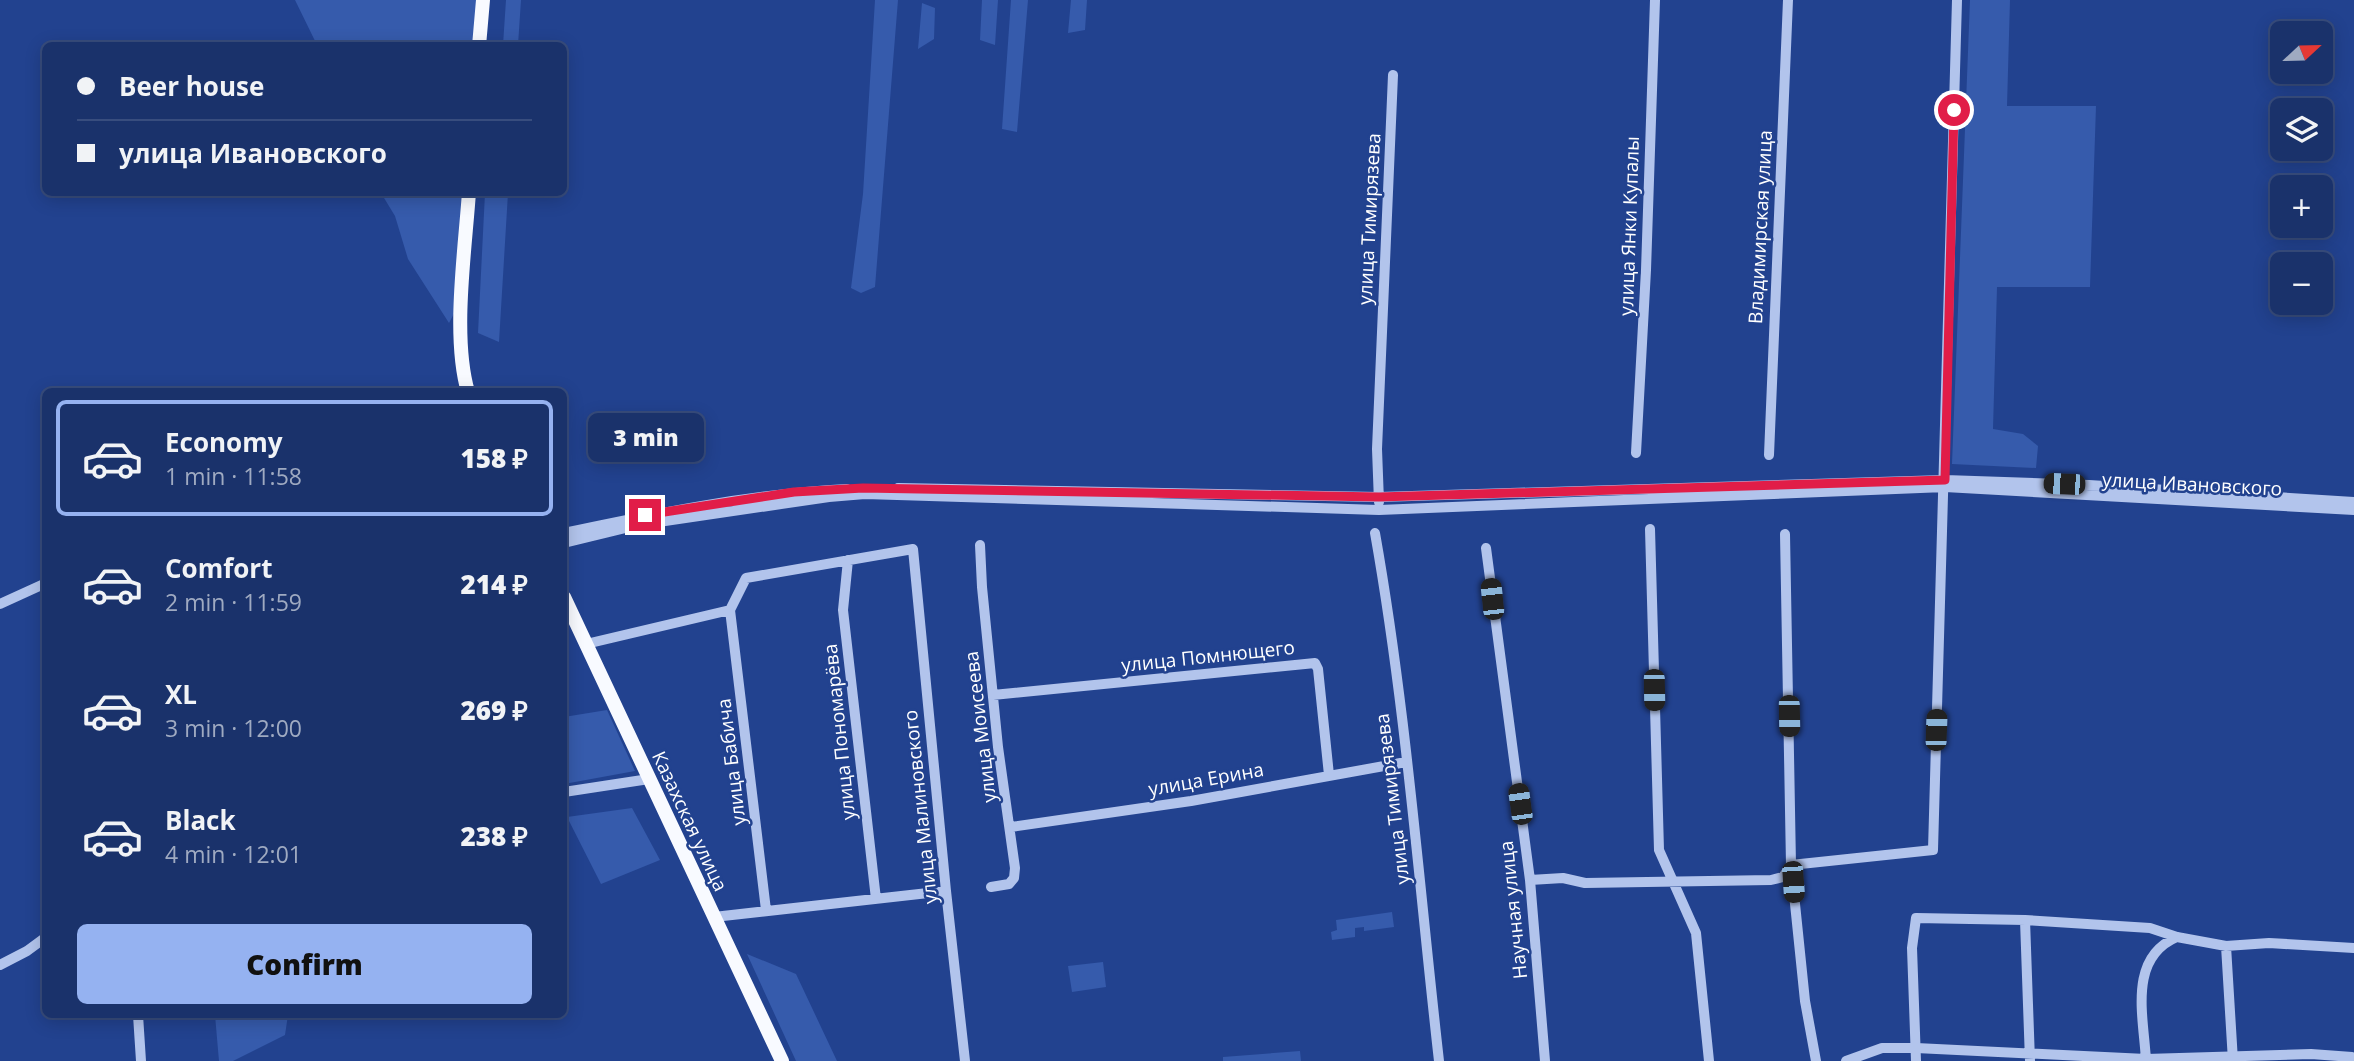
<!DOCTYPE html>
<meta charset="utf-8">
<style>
:root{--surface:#1a326b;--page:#273e73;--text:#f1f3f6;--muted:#9faac1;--line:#384d7e;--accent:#95b2f1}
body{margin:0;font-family:"Open Sans",sans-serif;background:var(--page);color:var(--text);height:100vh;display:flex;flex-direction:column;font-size:26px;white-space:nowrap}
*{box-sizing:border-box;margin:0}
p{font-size:23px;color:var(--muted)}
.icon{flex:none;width:38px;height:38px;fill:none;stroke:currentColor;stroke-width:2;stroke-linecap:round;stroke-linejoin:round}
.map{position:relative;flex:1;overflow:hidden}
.drawer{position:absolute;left:42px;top:388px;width:525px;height:630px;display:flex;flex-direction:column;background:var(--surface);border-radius:10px;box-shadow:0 4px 18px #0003,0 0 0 2px var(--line)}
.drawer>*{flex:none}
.guide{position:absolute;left:42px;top:42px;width:525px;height:154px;border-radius:10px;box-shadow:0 4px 18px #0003,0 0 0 2px var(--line);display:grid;align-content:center;height:154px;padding:0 35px;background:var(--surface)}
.needle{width:46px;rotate:68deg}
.buttons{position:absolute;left:2270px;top:21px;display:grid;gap:14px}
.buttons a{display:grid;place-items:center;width:63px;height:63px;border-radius:10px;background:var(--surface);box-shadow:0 4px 18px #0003,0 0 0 2px var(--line);font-size:35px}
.end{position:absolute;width:32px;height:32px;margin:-16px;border:9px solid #e11d48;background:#fff;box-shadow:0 0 0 4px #fff}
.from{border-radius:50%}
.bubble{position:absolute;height:49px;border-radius:10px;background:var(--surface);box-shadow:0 4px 18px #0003,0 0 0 2px var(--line);font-size:23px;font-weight:800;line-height:49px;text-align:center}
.car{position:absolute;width:21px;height:42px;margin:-21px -10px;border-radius:9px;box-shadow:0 0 5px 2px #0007;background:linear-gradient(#222 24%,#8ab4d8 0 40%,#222 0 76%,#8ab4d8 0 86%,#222 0)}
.guide b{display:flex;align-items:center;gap:24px;height:66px;font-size:26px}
.guide b+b{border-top:2px solid var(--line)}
.guide i{width:18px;height:18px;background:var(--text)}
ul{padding:12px 0 0;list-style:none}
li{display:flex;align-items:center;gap:21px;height:116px;margin:0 14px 10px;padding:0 21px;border:4px solid transparent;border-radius:10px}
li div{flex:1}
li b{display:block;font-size:26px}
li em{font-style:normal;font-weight:800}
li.selected{border-color:var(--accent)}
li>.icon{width:63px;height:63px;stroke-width:1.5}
.cta{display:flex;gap:14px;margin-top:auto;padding:14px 35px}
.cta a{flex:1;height:80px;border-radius:10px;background:var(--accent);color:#111;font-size:28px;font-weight:800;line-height:80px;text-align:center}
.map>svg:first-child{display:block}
.green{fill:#365bac}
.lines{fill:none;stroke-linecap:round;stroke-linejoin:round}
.minor{stroke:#b2c4ec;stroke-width:10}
.major{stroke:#f8faff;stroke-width:14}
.route{stroke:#e11d48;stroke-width:9}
.labels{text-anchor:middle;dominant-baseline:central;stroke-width:5;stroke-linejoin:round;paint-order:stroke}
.street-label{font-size:19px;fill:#fff;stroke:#22428f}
</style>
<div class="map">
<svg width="2354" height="1061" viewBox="0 0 2354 1061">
<rect width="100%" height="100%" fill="#22428f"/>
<path class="green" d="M295,0H477L474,45H317Z
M506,0H521L518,45H503Z
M875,0H898L875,287L861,293L851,288L863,194Z
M982,0H998L995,45L980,40Z
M1011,0H1028L1017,132L1002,129Z
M1071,0H1087L1085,30L1068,33Z
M1970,0H2010L2007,106H2096L2090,287H1997L1993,429L2023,434L2038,446L2036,468L1952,464Z
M922,3L935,8L934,39L918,49Z
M381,193H465L457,308L449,323L408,259L395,216Z
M485,193H508L499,342L478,333Z
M607,710L635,771L564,784V717Z
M632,808L660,860L601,884L567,817Z
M1392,912L1394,927L1364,931V927L1355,928V937L1332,940L1331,932L1337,930L1336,920Z
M747,954L796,974L837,1061H796Z
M1103,962L1106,987L1072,992L1068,966Z
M215,1015H288L285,1035L233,1061H219Z
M1300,1051L1301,1061H1223V1057Z"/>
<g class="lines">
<path class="minor" d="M1636,453L1646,270L1655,0
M1769,455L1788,0
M898,488L1379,497L1945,480L2089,485L2354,502
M1379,502L1377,449L1393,75
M1650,529L1659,850L1696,933L1709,1061
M564,533C658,513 751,494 847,489
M1375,533C1406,708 1419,885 1439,1061
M1785,534L1791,865L1805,1001L1816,1061
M564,543L638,525L829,497L865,494L1379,510L1945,487L2354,510
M980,545L982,587L998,747L1015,868L1014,878L1009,884L991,887
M1486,548L1530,880L1545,1061
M848,560L843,610L876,899
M0,604L46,583
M730,610L766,910
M586,644L730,610L746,578L913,549L946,891L965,1061
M993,695L1315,663L1318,669L1329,775
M564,792L649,779
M1011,827L1191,801L1406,762
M1530,880L1563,878L1585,883L1771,880L1783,877L1791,865L1933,850L1957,0
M714,917L946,891
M2025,920L2030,1061
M2226,946L2233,1061
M0,965L27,951L46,937
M138,1015L141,1061
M1846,1061L1882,1048H1916L2146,1059L2311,1054L2352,1057
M1916,1061L1912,948L1916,918L2025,920L2150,928L2177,937L2226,946L2269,943L2354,948
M2146,1061C2144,1018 2127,958 2177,937"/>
<path class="major" d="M479,46L483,0
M468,392C452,337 465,251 469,192
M564,597L782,1061"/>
</g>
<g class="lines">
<path class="route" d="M645,515L794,492L863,488L1379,497L1945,480L1954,110"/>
</g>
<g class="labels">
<g class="street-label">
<text transform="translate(1369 219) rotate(-87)">улица Тимирязева</text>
<text transform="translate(1629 226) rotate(-88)">улица Янки Купалы</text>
<text transform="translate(1760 227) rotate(-87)">Владимирская улица</text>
<text transform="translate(2192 484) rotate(3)">улица Ивановского</text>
<text transform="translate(1208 656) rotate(-6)">улица Помнющего</text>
<text transform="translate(980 727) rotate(-97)">улица Моисеева</text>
<text transform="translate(839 732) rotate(-96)">улица Пономарёва</text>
<text transform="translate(731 762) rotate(-97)">улица Бабича</text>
<text transform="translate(1206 779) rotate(-10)">улица Ерина</text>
<text transform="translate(1392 799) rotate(-97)">улица Тимирязева</text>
<text transform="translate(920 807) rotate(-96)">улица Малиновского</text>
<text transform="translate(690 821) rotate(65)">Казахская улица</text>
<text transform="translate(1513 910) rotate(-96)">Научная улица</text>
</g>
</g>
</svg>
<div class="buttons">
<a><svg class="needle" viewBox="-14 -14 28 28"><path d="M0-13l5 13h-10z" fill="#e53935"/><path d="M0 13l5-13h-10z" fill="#9faac1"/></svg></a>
<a><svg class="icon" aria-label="layers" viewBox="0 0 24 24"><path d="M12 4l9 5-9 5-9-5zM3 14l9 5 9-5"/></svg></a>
<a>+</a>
<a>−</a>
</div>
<i class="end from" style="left:1954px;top:110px"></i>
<i class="end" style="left:645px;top:515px"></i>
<div class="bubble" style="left:588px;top:413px;width:116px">3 min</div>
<i class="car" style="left:2064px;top:484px;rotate:272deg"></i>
<i class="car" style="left:1492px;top:599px;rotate:354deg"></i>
<i class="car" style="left:1654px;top:690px;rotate:179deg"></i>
<i class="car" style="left:1789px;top:716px;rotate:179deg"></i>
<i class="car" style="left:1936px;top:730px;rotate:2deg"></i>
<i class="car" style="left:1520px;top:804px;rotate:352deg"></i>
<i class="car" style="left:1793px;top:882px;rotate:176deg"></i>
<div class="guide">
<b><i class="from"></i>Beer house</b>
<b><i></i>улица Ивановского</b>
</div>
<section class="drawer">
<ul>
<li class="selected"><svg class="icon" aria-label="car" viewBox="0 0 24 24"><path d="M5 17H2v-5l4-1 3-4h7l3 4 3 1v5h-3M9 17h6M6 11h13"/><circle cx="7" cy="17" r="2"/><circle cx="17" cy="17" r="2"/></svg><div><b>Economy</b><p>1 min · 11:58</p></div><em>158 ₽</em></li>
<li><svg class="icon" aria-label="car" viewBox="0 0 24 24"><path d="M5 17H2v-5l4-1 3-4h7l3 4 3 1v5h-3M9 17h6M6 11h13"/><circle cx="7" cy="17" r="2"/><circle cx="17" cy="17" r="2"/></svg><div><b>Comfort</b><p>2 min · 11:59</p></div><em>214 ₽</em></li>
<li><svg class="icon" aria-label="car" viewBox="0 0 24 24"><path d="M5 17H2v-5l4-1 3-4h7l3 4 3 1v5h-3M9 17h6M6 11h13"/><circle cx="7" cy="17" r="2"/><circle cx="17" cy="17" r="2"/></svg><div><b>XL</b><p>3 min · 12:00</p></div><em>269 ₽</em></li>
<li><svg class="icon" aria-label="car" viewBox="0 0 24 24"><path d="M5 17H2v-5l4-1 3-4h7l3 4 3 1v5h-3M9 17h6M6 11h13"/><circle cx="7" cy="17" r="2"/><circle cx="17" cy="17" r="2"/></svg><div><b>Black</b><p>4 min · 12:01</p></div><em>238 ₽</em></li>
</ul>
<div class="cta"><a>Confirm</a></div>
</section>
</div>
